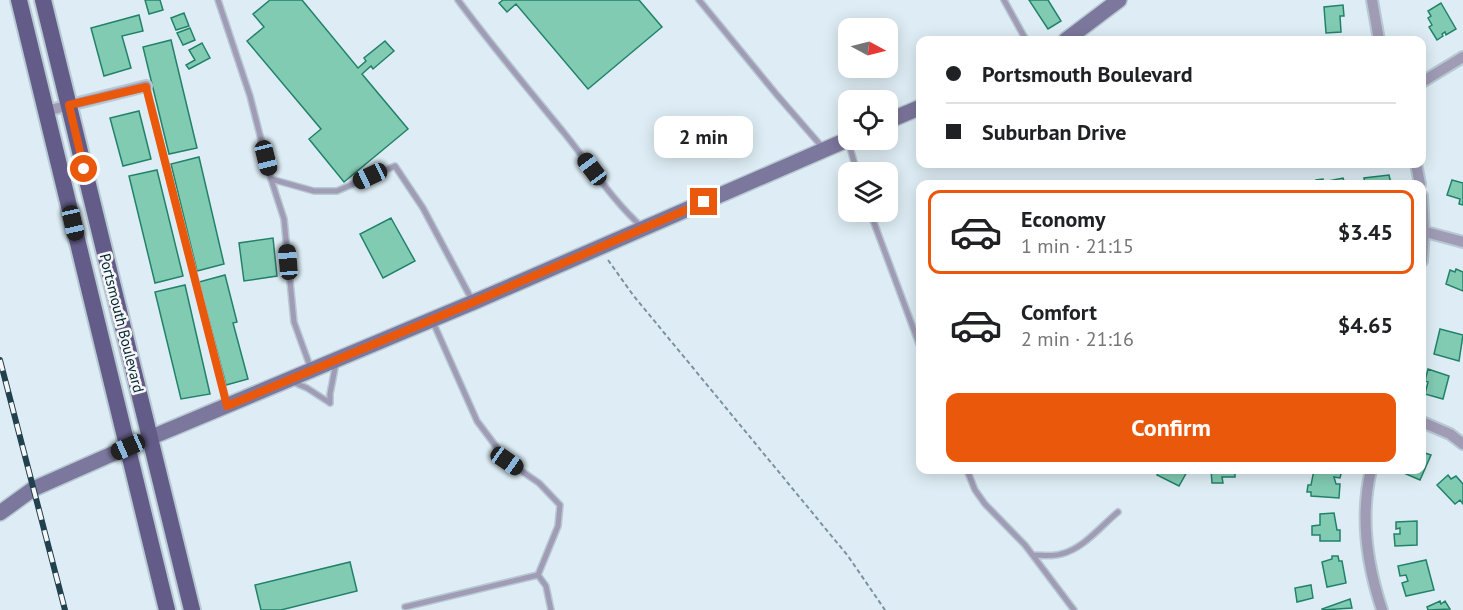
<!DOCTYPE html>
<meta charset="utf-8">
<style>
:root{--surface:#fff;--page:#f2f2f2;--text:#202124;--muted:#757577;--line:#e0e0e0;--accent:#ea580c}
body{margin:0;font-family:"PT Sans",sans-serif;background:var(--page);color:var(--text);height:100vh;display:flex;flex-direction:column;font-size:22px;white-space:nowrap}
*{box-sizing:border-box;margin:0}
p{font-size:20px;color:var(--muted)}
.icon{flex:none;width:33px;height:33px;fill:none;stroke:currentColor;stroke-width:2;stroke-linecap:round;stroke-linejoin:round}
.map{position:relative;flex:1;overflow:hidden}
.details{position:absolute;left:916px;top:180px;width:510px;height:294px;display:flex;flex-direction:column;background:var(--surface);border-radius:12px;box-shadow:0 3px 15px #0003}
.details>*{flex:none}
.banner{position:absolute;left:916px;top:36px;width:510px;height:132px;border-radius:12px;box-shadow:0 3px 15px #0003;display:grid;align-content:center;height:132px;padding:0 30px;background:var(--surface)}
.needle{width:39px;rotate:97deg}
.controls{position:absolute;left:838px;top:18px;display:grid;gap:12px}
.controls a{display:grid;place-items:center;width:60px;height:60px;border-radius:12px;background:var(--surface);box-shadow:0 3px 15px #0003;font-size:30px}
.end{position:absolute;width:27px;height:27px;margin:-14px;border:8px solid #ea580c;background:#fff;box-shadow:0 0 0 3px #fff}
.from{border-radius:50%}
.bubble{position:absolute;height:42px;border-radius:12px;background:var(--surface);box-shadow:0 3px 15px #0003;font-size:20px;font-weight:600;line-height:42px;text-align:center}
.car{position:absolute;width:18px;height:36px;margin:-18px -9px;border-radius:8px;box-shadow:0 0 4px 2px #0007;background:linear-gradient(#222 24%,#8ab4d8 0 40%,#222 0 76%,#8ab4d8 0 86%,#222 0)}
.banner b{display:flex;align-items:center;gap:21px;height:57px;font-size:22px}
.banner b+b{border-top:2px solid var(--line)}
.banner i{width:15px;height:15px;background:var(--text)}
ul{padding:10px 0 0;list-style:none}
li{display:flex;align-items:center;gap:18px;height:84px;margin:0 12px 9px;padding:0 18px;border:3px solid transparent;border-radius:12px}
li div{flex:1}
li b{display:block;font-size:22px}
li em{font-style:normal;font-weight:600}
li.selected{border-color:var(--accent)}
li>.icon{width:54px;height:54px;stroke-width:1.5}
.cta{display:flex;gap:12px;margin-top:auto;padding:12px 30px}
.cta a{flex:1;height:69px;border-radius:12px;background:var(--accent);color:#fff;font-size:24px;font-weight:600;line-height:69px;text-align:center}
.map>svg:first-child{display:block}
.building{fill:#82cbb3;stroke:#228269;stroke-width:1.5}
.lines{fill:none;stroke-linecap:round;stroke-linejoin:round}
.lane-casing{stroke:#b7c9d2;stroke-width:8}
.street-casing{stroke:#b7c9d2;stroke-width:14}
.secondary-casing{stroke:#b7c9d2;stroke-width:18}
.primary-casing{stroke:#b7c9d2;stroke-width:20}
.path{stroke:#7b939e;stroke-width:2;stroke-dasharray:4.5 3;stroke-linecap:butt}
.lane{stroke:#a09cb6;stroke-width:5}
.street{stroke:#a09cb6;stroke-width:10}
.secondary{stroke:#7c779c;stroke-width:15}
.primary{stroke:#635c88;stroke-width:16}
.rail-casing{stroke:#21414f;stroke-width:6}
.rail{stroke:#f7f7f7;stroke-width:4;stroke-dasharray:11;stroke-linecap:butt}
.route{stroke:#ea580c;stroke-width:8}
.labels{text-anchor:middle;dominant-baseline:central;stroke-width:5;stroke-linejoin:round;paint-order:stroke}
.street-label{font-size:15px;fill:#032635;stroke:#f7f7f7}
</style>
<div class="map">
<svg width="1463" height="610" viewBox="0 0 1463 610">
<rect width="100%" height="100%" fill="#deedf5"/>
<path class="building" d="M145,0H160L163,10L149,14Z
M270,0H302L358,68L366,61L364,58L385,41L394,51L373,69L371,66L362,74L408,129L344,182L309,139L321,129L247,41L264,27L253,14Z
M503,0H639L662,27L588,89L516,4L507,12L499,3Z
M1029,0H1048L1061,21L1048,29Z
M1441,3L1456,29L1446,35L1445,32L1442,34L1443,36L1437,40L1429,27L1432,25L1428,18L1431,16L1428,11Z
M1343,5L1344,16H1340L1341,32L1326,33L1324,7Z
M184,13L189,26L176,30L171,18Z
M139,15L143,31L122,36L131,68L104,76L91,28Z
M190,28L195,40L183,45L177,33Z
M171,40L197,148L169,154L143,47Z
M202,43L210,58L189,69L186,65L195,60L189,50Z
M139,111L151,159L123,166L110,118Z
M199,157L224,264L197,271L171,164Z
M157,170L183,276L155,283L129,176Z
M1389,175L1391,184H1365L1364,178Z
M1343,178L1345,184H1314L1316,183V180L1323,179V182Z
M1452,180L1463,183V205L1459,204L1460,199L1447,195Z
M391,218L415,261L383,278L360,234Z
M273,238L277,276L244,281L239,243Z
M1456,269L1463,272V291L1446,284L1450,270L1455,272Z
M225,275L237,322L233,323L248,379L226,385L199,282Z
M185,285L210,394L181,399L155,292Z
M1440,329L1463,335L1459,361L1434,354Z
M1428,369L1449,376L1443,399L1425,394L1428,382L1425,381Z
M1422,452L1431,455L1420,480L1397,470H1422Z
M1160,470H1188L1179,486L1157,475Z
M1211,470H1235V477H1222L1223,483H1212Z
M1314,470H1342L1340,478L1334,477L1336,484H1340L1339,498L1311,496V492H1307L1308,485H1311Z
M1448,475L1451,479L1456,476L1463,484V504L1460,500L1455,504L1437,485Z
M1334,513L1337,530H1340V541H1320V535H1312V526L1320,525V514Z
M1417,521V545L1395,546L1394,534H1400V528L1396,529V522Z
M1332,556H1338L1339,561H1342L1346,583L1327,587L1322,562L1332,559Z
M1426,560L1434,590L1406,596L1402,583L1408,581L1406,575L1400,576L1398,566Z
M350,562L357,591L281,610H261L255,585Z
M1311,585L1313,598L1297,602L1295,588Z
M1350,599L1352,608L1322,610V609Z
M1440,601L1441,604L1445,601L1450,609L1428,610L1427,607Z"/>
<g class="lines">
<g class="lane-casing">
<path id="lane" d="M218,0L250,96L271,179L284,219L294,322L311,369
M458,0C492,46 529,90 565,134C590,165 612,200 642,227
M699,0L777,95L823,148
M1004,0L1026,40
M146,86L227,404
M848,141L857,172
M271,179L314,191H337L395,166L423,208L472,300
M870,212L921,349
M433,322L477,421L507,461L539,483L560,505L558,526L538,575
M293,382L307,388L330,403
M330,403V394L336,363
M967,470L975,490L985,504L1025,545L1074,610
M1033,555C1042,555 1052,557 1061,554C1083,549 1101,526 1118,512
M405,607L538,575L546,586L551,610"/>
</g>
<g class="street-casing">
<path id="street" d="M1372,0L1379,40
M1422,82L1463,57
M46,111L146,86
M1416,164L1420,184
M1422,196L1424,232L1422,261
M1422,231L1463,242
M1422,422L1450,434L1463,444
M1371,470C1360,516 1367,565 1382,610"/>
</g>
<g class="secondary-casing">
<path id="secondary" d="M1066,40L1119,0
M888,121L921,107
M0,513L33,489L128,447L474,302L849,139"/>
</g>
<g class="primary-casing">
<path id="primary" d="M19,0L167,610
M43,0L192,610"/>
</g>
<path class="path" d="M608,260L633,295L848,556L885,610"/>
<use href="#lane" class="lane"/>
<use href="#street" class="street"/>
<use href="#secondary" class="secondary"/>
<use href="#primary" class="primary"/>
<g class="rail-casing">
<path id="rail" d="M0,360L65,610"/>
</g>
<use href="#rail" class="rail"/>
</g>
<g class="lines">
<path class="route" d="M84,169L69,105L146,87L227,406L474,302L704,202"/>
</g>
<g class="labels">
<g class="street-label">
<text transform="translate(122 323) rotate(76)">Portsmouth Boulevard</text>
</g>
</g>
</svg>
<div class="controls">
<a><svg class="needle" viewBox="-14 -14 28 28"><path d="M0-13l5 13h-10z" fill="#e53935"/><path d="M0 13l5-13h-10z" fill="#757577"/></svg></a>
<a><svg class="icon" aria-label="locate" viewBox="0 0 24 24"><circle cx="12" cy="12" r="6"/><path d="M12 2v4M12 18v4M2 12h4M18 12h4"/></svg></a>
<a><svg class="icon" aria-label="layers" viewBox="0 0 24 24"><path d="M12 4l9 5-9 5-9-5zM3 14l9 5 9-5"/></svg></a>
</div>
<i class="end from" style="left:84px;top:169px"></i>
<i class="end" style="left:704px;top:202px"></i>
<div class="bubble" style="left:654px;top:116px;width:99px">2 min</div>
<i class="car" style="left:266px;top:158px;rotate:166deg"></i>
<i class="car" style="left:592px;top:169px;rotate:323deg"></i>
<i class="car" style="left:370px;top:176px;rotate:245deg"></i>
<i class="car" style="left:73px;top:223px;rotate:167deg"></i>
<i class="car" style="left:288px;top:262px;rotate:355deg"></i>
<i class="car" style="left:128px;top:447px;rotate:246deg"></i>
<i class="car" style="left:507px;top:461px;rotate:125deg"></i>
<div class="banner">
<b><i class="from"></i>Portsmouth Boulevard</b>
<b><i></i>Suburban Drive</b>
</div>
<section class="details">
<ul>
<li class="selected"><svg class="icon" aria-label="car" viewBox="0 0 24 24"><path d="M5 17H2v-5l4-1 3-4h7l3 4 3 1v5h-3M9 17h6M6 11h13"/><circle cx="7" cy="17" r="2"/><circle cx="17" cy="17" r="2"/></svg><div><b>Economy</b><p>1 min · 21:15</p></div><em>$3.45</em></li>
<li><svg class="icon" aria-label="car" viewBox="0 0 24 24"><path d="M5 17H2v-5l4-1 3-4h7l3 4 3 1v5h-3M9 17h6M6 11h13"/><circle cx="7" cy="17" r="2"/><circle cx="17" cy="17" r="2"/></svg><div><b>Comfort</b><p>2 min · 21:16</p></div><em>$4.65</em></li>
</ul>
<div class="cta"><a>Confirm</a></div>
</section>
</div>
